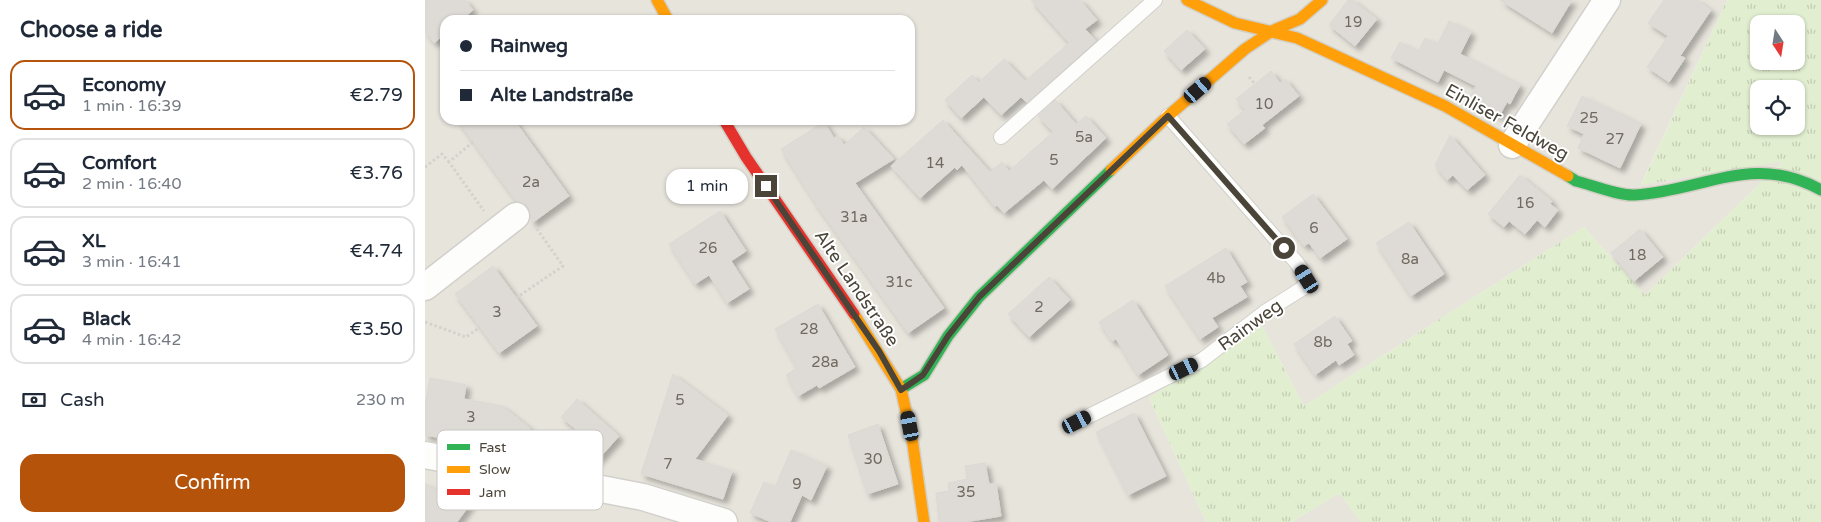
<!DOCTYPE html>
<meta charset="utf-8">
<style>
:root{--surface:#fff;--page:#f6f6f7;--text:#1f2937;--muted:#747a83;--line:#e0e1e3;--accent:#b45309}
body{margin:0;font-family:"Varela Round",sans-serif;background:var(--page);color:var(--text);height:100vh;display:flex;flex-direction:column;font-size:19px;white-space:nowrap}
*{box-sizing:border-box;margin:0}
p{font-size:16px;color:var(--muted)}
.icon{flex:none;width:28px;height:28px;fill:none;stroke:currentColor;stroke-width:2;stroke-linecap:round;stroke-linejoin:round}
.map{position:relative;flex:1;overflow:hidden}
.sheet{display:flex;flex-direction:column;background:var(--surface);width:425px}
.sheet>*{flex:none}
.hud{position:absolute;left:15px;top:15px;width:475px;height:110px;border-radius:15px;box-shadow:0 1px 4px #0004;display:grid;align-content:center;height:110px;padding:0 20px;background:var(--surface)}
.needle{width:32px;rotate:168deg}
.buttons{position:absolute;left:1325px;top:15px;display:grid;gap:10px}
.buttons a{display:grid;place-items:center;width:55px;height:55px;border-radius:10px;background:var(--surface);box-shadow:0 1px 4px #0004;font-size:25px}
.end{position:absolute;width:22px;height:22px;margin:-11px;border:6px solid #4b4439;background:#fff;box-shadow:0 0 0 2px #fff}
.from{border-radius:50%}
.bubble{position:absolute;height:35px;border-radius:15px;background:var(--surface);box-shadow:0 1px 4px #0004;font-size:16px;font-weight:600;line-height:35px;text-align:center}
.car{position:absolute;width:15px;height:30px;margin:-15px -8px;border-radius:6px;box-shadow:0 0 4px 1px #0007;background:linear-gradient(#222 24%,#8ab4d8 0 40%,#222 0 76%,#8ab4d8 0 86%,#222 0)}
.hud b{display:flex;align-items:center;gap:18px;height:48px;font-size:19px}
.hud b+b{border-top:1px solid var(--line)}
.hud i{width:12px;height:12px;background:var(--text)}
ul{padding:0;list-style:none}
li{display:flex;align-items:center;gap:15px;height:70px;margin:0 10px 8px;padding:0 10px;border:2px solid var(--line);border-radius:15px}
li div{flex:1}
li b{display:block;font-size:19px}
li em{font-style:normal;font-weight:600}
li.current{border-color:var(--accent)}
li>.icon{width:45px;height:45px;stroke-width:1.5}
h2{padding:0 20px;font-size:22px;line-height:60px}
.pay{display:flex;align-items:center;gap:12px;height:55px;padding:0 20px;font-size:19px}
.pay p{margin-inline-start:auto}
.primary-button{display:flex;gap:10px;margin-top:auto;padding:10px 20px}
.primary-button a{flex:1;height:58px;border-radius:15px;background:var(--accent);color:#fff;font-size:20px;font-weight:600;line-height:58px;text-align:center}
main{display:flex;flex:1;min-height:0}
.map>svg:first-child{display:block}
.residential{fill:#e7e4dc;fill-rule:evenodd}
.grass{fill:url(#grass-tufts);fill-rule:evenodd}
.building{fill:#dedbd6;stroke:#dcd9d4;filter:url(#shadow)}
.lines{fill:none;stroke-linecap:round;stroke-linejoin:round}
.lane-casing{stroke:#d2d0cb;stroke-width:16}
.street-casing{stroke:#d2d0cb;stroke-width:29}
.fast-casing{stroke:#d3cfc5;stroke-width:14}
.slow-casing{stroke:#d3cfc5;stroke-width:14}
.jam-casing{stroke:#d3cfc5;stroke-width:14}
.path{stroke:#d3d2cc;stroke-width:3;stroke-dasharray:2.5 2.5;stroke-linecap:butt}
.lane{stroke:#fdfdfc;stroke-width:14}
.street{stroke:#fdfdfc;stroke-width:26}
.fast{stroke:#30b455;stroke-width:11}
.slow{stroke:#ff9f0a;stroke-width:11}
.jam{stroke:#e5322d;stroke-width:11}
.route{stroke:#4b4439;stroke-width:6}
.labels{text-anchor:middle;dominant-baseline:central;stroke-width:4;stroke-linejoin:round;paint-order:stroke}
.number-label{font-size:15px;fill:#706a61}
.street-label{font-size:18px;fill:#4b4439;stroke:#fff}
.key{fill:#fff;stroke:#c9c7c4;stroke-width:1}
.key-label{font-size:14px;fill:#4b4439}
</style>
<main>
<section class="sheet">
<h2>Choose a ride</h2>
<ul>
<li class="current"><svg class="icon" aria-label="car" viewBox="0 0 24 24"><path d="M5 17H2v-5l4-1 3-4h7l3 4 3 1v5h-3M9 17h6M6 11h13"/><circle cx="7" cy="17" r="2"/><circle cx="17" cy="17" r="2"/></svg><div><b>Economy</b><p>1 min · 16:39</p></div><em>€2.79</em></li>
<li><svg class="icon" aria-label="car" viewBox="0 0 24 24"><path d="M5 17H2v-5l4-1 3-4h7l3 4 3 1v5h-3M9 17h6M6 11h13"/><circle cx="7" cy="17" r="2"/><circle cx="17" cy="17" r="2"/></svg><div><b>Comfort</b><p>2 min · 16:40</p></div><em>€3.76</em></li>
<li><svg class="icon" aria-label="car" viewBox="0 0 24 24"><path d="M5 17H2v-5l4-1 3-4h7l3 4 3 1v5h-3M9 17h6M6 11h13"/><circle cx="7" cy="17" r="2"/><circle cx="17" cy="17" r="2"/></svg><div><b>XL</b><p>3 min · 16:41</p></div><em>€4.74</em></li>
<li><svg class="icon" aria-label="car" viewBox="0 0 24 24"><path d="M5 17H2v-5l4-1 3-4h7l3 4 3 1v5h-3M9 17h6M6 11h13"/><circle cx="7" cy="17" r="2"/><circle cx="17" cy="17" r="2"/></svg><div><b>Black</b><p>4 min · 16:42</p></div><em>€3.50</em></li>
</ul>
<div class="pay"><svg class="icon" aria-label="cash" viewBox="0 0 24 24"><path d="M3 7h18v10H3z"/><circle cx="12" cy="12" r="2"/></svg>Cash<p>230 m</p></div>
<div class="primary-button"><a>Confirm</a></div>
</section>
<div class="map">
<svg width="1396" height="522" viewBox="0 0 1396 522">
<defs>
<pattern id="grass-tufts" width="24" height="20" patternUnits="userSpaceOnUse" patternTransform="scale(1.25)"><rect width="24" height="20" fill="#e1eecf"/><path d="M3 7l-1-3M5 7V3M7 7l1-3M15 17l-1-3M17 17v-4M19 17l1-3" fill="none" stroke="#c3cdb2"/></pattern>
<filter id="shadow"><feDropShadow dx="4.5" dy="4.5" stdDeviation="2.5" flood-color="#0004"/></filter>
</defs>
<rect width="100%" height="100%" fill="#f4f2ee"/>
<path class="residential" d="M0,0H1302L1216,184L1358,161L1220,295L1159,227L879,406L837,326L724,398L781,522H0ZM20,20H485V120H20Z
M914,493L936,522H867Z"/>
<path class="grass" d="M1302,0H1396V522H936L914,493L867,522H781L724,398L837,326L879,406L1159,227L1220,295L1357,162L1216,185ZM1334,24H1371V61H1334ZM1334,89H1371V126H1334Z"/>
<path class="building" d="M0,0H40L48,10L36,20H20V34L9,43L0,32Z
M606,0H655L672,20L660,29L671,41L602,103L596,97L576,115L559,97L536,118L520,100L547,75L554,82L579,59L600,81L644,43Z
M923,0H927L952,19L930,46L904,25Z
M1075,0H1147L1127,33Z
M1239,0H1272L1286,10L1255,56L1260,58L1244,82L1222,67L1243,36L1223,23Z
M1024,21L1046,32L1035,54L1095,85L1085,104L1082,102L1074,116L1044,98L1051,86L1019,70L1013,82L966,58L975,42L993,52L1000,38L1012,45Z
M762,30L780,49L756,70L739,51Z
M846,71L855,83L860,79L874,96L837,125L840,128L819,144L802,124L820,110L811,99Z
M1157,96L1216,124L1195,168L1153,148L1159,134L1142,126Z
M630,100L651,124L661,116L681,138L627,189L619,180L579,213L572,205L570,207L537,165L532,170L530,167L495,198L466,166L518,120L565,172L577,162L584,171L628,132L613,116Z
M32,120H89L144,196L107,223L103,207L91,201Z
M399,122L409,138L413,136L419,145L439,127L469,159L430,183L519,308L483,333L392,206L356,149Z
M1025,135L1060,175L1042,190L1028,175L1022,180L1010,165Z
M1095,175L1127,201L1125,204L1133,210L1120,227L1112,220L1100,234L1084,221L1079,227L1063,214Z
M888,194L922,239L895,258L884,243L879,246L857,217Z
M295,211L321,251L306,261L324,289L302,303L284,275L270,284L244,244Z
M984,222L1019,274L986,296L951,243Z
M1215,229L1238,257L1209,281L1186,253Z
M801,248L822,282L815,286L822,297L787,318L793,327L775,339L740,286Z
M68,266L112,326L74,353L30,294Z
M624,277L645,300L604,337L583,314Z
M708,300L743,355L713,375L691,339L687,341L674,322Z
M393,304L430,367L394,388L392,385L373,396L361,375L372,368L350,329Z
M910,316L927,341L922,344L929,355L914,365L911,360L890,375L869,344Z
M248,374L303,415L270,459L307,471L298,499L216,474Z
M5,378L41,385L39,399L77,406L105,428L100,456L66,450L67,447L0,435V405Z
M152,399L194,436L170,463L151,445L159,436L136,417Z
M709,413L741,476L703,495L671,432Z
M453,424L473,484L442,494L423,435Z
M366,450L402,466L386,500L377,495L365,522H346L325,513L339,482L350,487Z
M560,463L564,484L571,483L576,516L540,522H514L511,493L524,491L523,483L542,479L540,466Z
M0,483L17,495L23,487L46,503L32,522H0Z"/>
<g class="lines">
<g class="lane-casing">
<path id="lane" d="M576,137L730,0
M652,422L777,360L840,312L878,288L882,279L872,263L743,116"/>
</g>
<g class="street-casing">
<path id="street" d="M1087,145L1182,0
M0,287L91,216
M0,455L218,497L299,522"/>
</g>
<g class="fast-casing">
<path id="fast" d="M1143,176L1151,181C1167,185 1194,196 1210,195C1279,191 1328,152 1396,190
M476,389L499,375L523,336L554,297L686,170"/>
</g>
<g class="slow-casing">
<path id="slow" d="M232,0L243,20
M762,0L810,23L872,38L1020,106L1143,176
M686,170L743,116L820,49L847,31L875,19L897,0
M429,314L476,389L487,438L499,522"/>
</g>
<g class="jam-casing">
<path id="jam" d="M299,120L321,157L429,314"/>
</g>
<path class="path" d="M824,77L830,84
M48,142L24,162L59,211
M0,167L17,154L24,162
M91,298L138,266L112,229
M0,322L41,337L55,327"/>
<use href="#lane" class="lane"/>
<use href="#street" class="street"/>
<use href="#fast" class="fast"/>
<use href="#slow" class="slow"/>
<use href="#jam" class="jam"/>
</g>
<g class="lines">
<path class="route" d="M341,186L454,351L476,390L498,375L523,336L554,297L743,116L859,248"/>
</g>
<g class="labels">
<g class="number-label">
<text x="928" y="22">19</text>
<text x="839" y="104">10</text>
<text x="1164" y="118">25</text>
<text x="659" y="137">5a</text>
<text x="1190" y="139">27</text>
<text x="629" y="160">5</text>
<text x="510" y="163">14</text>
<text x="106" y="182">2a</text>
<text x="1100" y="203">16</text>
<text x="429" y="217">31a</text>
<text x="889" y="228">6</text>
<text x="283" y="248">26</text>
<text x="1212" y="255">18</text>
<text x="985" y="259">8a</text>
<text x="791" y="278">4b</text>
<text x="474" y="282">31c</text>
<text x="614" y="307">2</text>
<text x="72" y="312">3</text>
<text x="384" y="329">28</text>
<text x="898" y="342">8b</text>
<text x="400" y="362">28a</text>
<text x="255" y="400">5</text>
<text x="46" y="417">3</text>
<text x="448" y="459">30</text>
<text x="243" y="464">7</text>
<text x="372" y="484">9</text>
<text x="541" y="492">35</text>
</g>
<g class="street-label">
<text transform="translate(1082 122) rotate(29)">Einliser Feldweg</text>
<text transform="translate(432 288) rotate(56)">Alte Landstraße</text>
<text transform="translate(825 325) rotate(-36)">Rainweg</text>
</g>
</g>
<rect x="12" y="430" width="166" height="80" rx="8" class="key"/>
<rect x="22" y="444" width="23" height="6" fill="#30b455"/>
<rect x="22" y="466" width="23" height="7" fill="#ff9f0a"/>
<rect x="22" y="489" width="23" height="6" fill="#e5322d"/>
<g class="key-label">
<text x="54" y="452">Fast</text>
<text x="54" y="474">Slow</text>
<text x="54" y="497">Jam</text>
</g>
</svg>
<div class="buttons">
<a><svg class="needle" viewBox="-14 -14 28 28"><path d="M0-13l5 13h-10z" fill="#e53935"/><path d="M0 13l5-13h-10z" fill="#747a83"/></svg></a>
<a><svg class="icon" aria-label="locate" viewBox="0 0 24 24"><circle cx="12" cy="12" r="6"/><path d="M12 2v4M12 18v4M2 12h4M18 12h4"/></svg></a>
</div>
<i class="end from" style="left:859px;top:248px"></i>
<i class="end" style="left:341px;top:186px"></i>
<div class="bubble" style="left:241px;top:169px;width:82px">1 min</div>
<i class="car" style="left:773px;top:90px;rotate:49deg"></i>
<i class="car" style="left:882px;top:279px;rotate:328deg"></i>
<i class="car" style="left:759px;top:369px;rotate:64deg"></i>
<i class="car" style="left:652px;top:422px;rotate:63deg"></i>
<i class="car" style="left:485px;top:426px;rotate:349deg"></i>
<div class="hud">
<b><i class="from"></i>Rainweg</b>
<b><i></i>Alte Landstraße</b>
</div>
</div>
</main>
